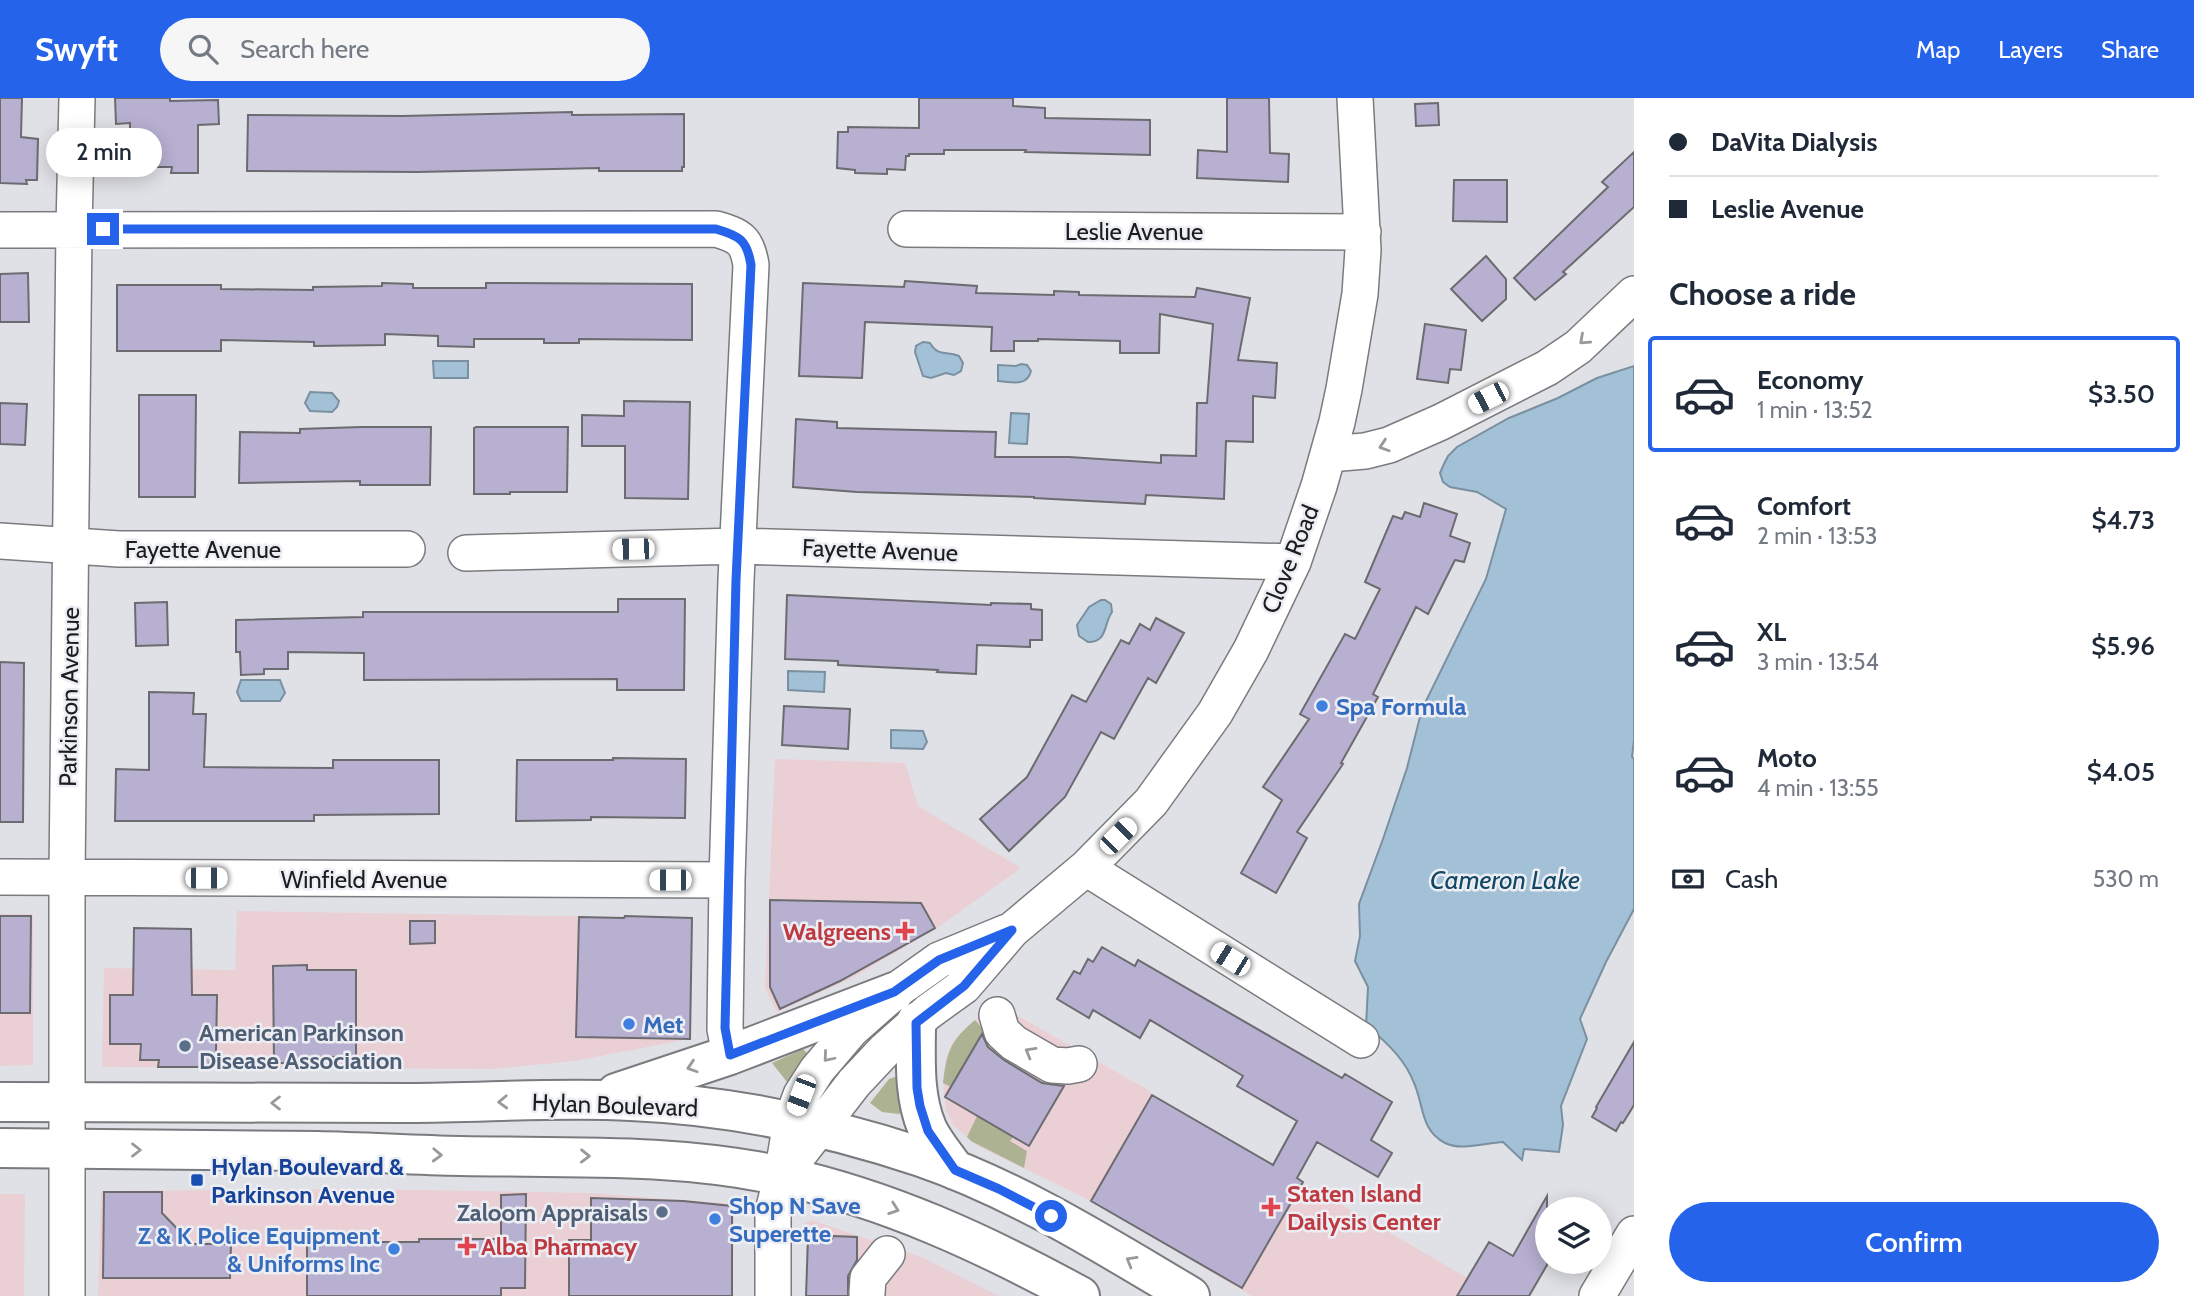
<!DOCTYPE html>
<meta charset="utf-8">
<style>
:root{--surface:#fff;--page:#f6f6f7;--text:#1f2937;--muted:#747a83;--line:#e0e1e3;--accent:#2563eb}
body{margin:0;font-family:Cabin,sans-serif;background:var(--page);color:var(--text);height:100vh;display:flex;flex-direction:column;font-size:26px;white-space:nowrap}
*{box-sizing:border-box;margin:0}
p{font-size:23px;color:var(--muted)}
.icon{flex:none;width:38px;height:38px;fill:none;stroke:currentColor;stroke-width:2;stroke-linecap:round;stroke-linejoin:round}
.map{position:relative;flex:1;overflow:hidden}
.panel{display:flex;flex-direction:column;background:var(--surface);width:560px}
.panel>*{flex:none}
.guide{display:grid;align-content:center;height:154px;padding:0 35px;background:var(--surface)}
.tools{position:absolute;left:1535px;top:1099px;display:grid;gap:14px}
.tools a{display:grid;place-items:center;width:77px;height:77px;border-radius:50%;background:var(--surface);box-shadow:0 4px 18px #0003;font-size:35px}
.end{position:absolute;width:32px;height:32px;margin:-16px;border:9px solid #2563eb;background:#fff;box-shadow:0 0 0 4px #fff}
.from{border-radius:50%}
.bubble{position:absolute;height:49px;border-radius:24px;background:var(--surface);box-shadow:0 4px 18px #0003;font-size:23px;font-weight:600;line-height:49px;text-align:center}
.car{position:absolute;width:21px;height:42px;margin:-21px -10px;border-radius:9px;box-shadow:0 0 5px 2px #0007;background:linear-gradient(#fff 24%,#345 0 40%,#fff 0 76%,#345 0 86%,#fff 0)}
.guide b{display:flex;align-items:center;gap:24px;height:66px;font-size:26px}
.guide b+b{border-top:2px solid var(--line)}
.guide i{width:18px;height:18px;background:var(--text)}
ul{padding:0;list-style:none}
li{display:flex;align-items:center;gap:21px;height:116px;margin:0 14px 10px;padding:0 21px;border:4px solid transparent;border-radius:7px}
li div{flex:1}
li b{display:block;font-size:26px}
li em{font-style:normal;font-weight:600}
li.on{border-color:var(--accent)}
li>.icon{width:63px;height:63px;stroke-width:1.5}
h2{padding:0 35px;font-size:32px;line-height:84px}
.pay{display:flex;align-items:center;gap:18px;height:77px;padding:0 35px;font-size:26px}
.pay p{margin-inline-start:auto}
.action{display:flex;gap:14px;margin-top:auto;padding:14px 35px}
.action a{flex:1;height:80px;border-radius:42px;background:var(--accent);color:#fff;font-size:28px;font-weight:600;line-height:80px;text-align:center}
header{display:flex;align-items:center;gap:42px;box-sizing:border-box;height:98px;padding:0 35px;background:var(--accent);color:#fff}
header strong{font-size:33px}
nav{display:flex;gap:38px;margin-inline-start:auto;font-size:24px}
.search{width:490px;height:63px;background:var(--page);display:flex;align-items:center;gap:18px;box-sizing:border-box;padding:0 24px;border-radius:38px;color:var(--muted);font-size:26px}
main{display:flex;flex:1;min-height:0}
.map>svg:first-child{display:block}
.commercial{fill:#ead0d5}
.green{fill:#adb292}
.water{fill:#a2c1d7;stroke:#7a90a0;stroke-width:2}
.building{fill:#b7b0d0;stroke:#6c6b6f;stroke-width:2}
.lines{fill:none;stroke-linecap:round;stroke-linejoin:round}
.minor-casing{stroke:#7a7b7f;stroke-width:38}
.major-casing{stroke:#7a7b7f;stroke-width:42}
.minor{stroke:#fff;stroke-width:35}
.major{stroke:#fff;stroke-width:38}
.oneway{stroke:#99999a}
.route{stroke:#2563eb;stroke-width:9}
.shop-dot{fill:#3f7fe0;stroke:#edeef3;stroke-width:2.5}
.health-dot{fill:#e0444e;stroke:#edeef3;stroke-width:2.5}
.service-dot{fill:#5c6f8a;stroke:#edeef3;stroke-width:2.5}
.transit-dot{fill:#1a4fb4;stroke:#edeef3;stroke-width:2.5}
.labels{text-anchor:middle;dominant-baseline:central;stroke-width:5;stroke-linejoin:round;paint-order:stroke}
.street-label{font-size:24px;fill:#1c1d1e;stroke:#edeef3}
.shop-label{font-size:24px;font-weight:bold;fill:#366cbe;stroke:#edeef3;text-anchor:start}
.health-label{font-size:24px;font-weight:bold;fill:#be3a42;stroke:#edeef3;text-anchor:start}
.service-label{font-size:24px;font-weight:bold;fill:#4e5e75;stroke:#edeef3;text-anchor:start}
.transit-label{font-size:24px;font-weight:bold;fill:#164399;stroke:#edeef3;text-anchor:start}
.water-label{font-size:26px;font-style:italic;fill:#124866;stroke:#edeef3}
</style>
<header>
<strong>Swyft</strong>
<div class="search"><svg class="icon" aria-label="search" viewBox="0 0 24 24"><circle cx="10" cy="10" r="6"/><path d="M15 15l6 6"/></svg>Search here</div>
<nav><a>Map</a><a>Layers</a><a>Share</a></nav>
</header>
<main>
<div class="map">
<svg width="1634" height="1198" viewBox="0 0 1634 1198">
<rect width="100%" height="100%" fill="#e0e1e6"/>
<path class="commercial" d="M775,661L905,665L918,708L1021,770L937,830L852,880L777,914L765,890Z
M237,813L692,820L689,941L575,963L494,971L102,969L104,870L235,872Z
M0,816H33V967L0,968Z
M999,907L1148,992L1152,997L1499,1198H1252L1085,1100L976,1047L953,1027L946,1012L943,985L946,960L953,943L958,938L975,922Z
M358,1091L590,1095L734,1106L733,1198H98L101,1093Z
M0,1096H25L24,1198H0Z
M811,1122L922,1159L999,1198H806V1124Z"/>
<path class="green" d="M975,922L981,929L983,934L951,989L943,985C947,954 950,943 975,922Z
M803,951L808,956L806,960L787,984L772,965Z
M895,979L898,980L902,1012L899,1016L882,1014L870,1005L889,981Z
M977,1018L1013,1039L1010,1043L1027,1053L1024,1070L971,1043L967,1039Z"/>
<path class="water" d="M923,244L930,245C939,260 946,252 959,258L963,265L961,273L954,277L946,275L931,280L923,278L915,254L916,248Z
M433,263H468V280H434Z
M1021,266L1027,267L1031,273C1027,289 1012,284 998,283V267L1016,268Z
M1634,268V642L1632,659L1634,661V811L1606,864L1580,921L1587,941L1561,1008L1563,1027L1559,1054L1524,1051L1522,1062L1503,1044C1485,1045 1461,1053 1445,1045C1420,1032 1424,1007 1414,985C1405,961 1386,943 1366,928L1368,889L1355,863L1360,838L1359,806L1383,741L1407,670L1422,611L1486,481L1506,411L1477,394L1450,389L1443,384L1440,375L1443,368L1448,358L1457,349L1509,320L1558,300L1597,280Z
M310,294L332,295L339,303L337,309L332,314L310,313L305,305Z
M1011,315L1029,316L1027,346L1009,345Z
M1101,502H1105L1111,506L1112,514C1103,527 1108,544 1088,544L1079,538L1077,527L1089,509Z
M788,573L825,574L824,594L788,592Z
M241,582H280L285,595L280,603H241L237,594Z
M891,632L923,633L927,644L923,651L891,650Z"/>
<path class="building" d="M0,0H22L21,39L38,41L37,82H26L27,86L0,85Z
M115,0H170V3L218,2L219,26L198,27V75H171L172,69H130V25L116,26Z
M919,0H1013V8L1045,10V20L1150,22V57L1025,54L1026,52H944V56H909V58H906L905,72L887,71V76L855,75V72L837,70L838,34H848V29L919,30Z
M1227,0H1269L1270,55L1289,56L1288,84L1197,80L1198,52L1227,54Z
M1438,5L1439,27L1416,28L1415,6Z
M572,14V17L684,16V69H682V73H599V70L417,74L247,73L248,17L402,18Z
M1634,54V109L1563,174L1566,176L1535,202L1514,180L1608,89L1602,84Z
M1454,82H1507V124L1453,123Z
M1486,158L1506,181V201L1482,223L1451,191Z
M28,175L29,224H0V176Z
M905,183L977,188L976,195L1054,197V193L1079,194V197L1195,199L1197,190L1250,200L1238,262L1277,265L1275,300L1253,298V344L1226,343L1224,401L1146,397L1145,406L1034,400V399L857,394L793,389L796,321L837,324V330L996,334L995,359H1069L1161,365V357L1196,358L1197,305H1207L1213,226L1160,216L1159,255H1120V243L1038,241V243H1014V253H991L992,229L865,224L862,280L799,278L803,185L904,189Z
M382,185L413,186V190H486V185L692,186V242L579,241V245H544V241H474V249L438,248V238L385,236V247L314,248V244L221,242V253H117V187H221V191L313,192V189L382,188Z
M1425,226L1466,232L1461,272L1450,271L1448,285L1417,281Z
M139,297H196L195,399H139Z
M624,303L690,304L688,401L625,400V348H582V317L624,318Z
M0,305L27,306L25,347L0,346Z
M361,329H431L430,387H360V383L239,385L240,334L300,335V331Z
M476,329H568L567,394H510V396H474V330Z
M1424,405L1457,416L1450,438L1470,445L1464,464L1455,462L1428,516L1416,509L1373,596L1378,599L1341,665L1343,666L1297,734L1307,740L1276,795L1241,775L1282,702L1263,689L1309,621L1300,616L1345,536L1355,541L1380,491L1365,484L1393,418L1402,421L1405,414L1420,419Z
M787,497L991,507V505L1031,506V511L1042,512V542H1030V549L977,547L976,576L937,574L938,572L838,567V563L785,561Z
M618,501H685L684,592H617V581L364,582V555L288,554V571H264V576L241,577L240,554H236V522L363,519V514H618Z
M167,504L168,547L136,548L135,505Z
M1156,520L1184,535L1156,585L1148,580L1114,641L1101,634L1065,699L1009,753L980,721L1027,679L1072,597L1086,604L1121,542L1129,546L1140,526L1150,532Z
M0,564L24,565L23,724H0Z
M149,594L194,595L193,616H206L204,669L333,670V662H439V716L314,717V723H115L116,671L149,672Z
M784,608L850,611L848,651L782,647Z
M613,660L686,661L685,720L591,719V722L516,723L517,662H613Z
M770,802L921,805L935,830L840,883L780,911L770,889Z
M0,818H31L30,915H0Z
M625,818L692,820L690,941L576,939L579,819L624,820Z
M410,823H435V845L410,846Z
M134,830L191,831L192,897H217L216,954L214,960L208,967L201,969H158L159,962H140L141,946H110V897H133Z
M1102,849L1135,868L1138,862L1342,980L1345,976L1392,1004L1371,1042L1392,1055L1378,1079L1317,1044L1297,1080L1303,1084L1242,1190L1091,1103L1152,997L1273,1067L1297,1023L1237,988L1243,978L1150,922L1140,940L1093,912L1089,920L1057,901L1074,873L1080,876L1088,861L1093,864Z
M307,867V872H356V959H307V965H274L273,868Z
M982,936L988,949L1004,962L1042,985L1064,988L1029,1048L945,999Z
M1634,944V1007L1623,1025L1621,1024L1616,1033L1592,1019L1597,1010L1596,1009Z
M104,1094H162V1115L192,1146H231L230,1180H103Z
M526,1096L525,1190H501V1198H307V1144H419V1141H501V1097Z
M1547,1098V1167L1529,1198H1457L1489,1144L1513,1158Z
M591,1100L683,1103L732,1108V1198H569V1142H591Z
M833,1138L857,1139V1162L848,1178V1198H806L808,1140L832,1141Z"/>
<g class="lines">
<g class="minor-casing">
<path id="minor" d="M906,131L1363,134
M0,132L716,131C740,138 747,142 751,167L736,482L727,782L725,931L730,957
M1329,356L1365,353L1389,347L1441,324L1547,270L1578,249L1634,196
M0,443L119,451H407
M466,455L738,448L1293,464
M1086,770L1361,942
M0,779L727,782
M997,917L1002,934L1014,945L1052,967L1068,968L1079,966
M782,1078L854,985L885,952L928,914L964,888L1012,832L1086,770L1151,704L1215,615L1251,552L1293,464L1319,388L1337,324L1344,291L1360,196L1363,152L1355,0
M867,1195L868,1180L887,1156
M67,1198V779L74,131L77,0
M773,1198V1113L782,1078L791,1024L801,997L817,972L852,931L894,894L939,862L1007,834
M1597,1198L1634,1136"/>
</g>
<g class="major-casing">
<path id="major" d="M916,924C916,960 913,997 927,1030C933,1044 946,1059 955,1072
M616,995L730,957L894,894
M0,1004C136,1004 272,1005 408,1005C482,1005 557,999 631,1003C729,1007 828,1028 921,1059C1017,1092 1104,1147 1190,1198
M0,1050C105,1051 211,1051 317,1053C365,1054 413,1057 461,1058C568,1060 676,1055 782,1078C888,1101 985,1146 1080,1198"/>
</g>
<use href="#minor" class="minor"/>
<use href="#major" class="major"/>
</g>
<defs><path id="oneway-chevron" d="M-2-3.5L2.5 0L-2 3.5" fill="none" stroke-width="1.6" stroke-linecap="round" stroke-linejoin="round" transform="scale(1.75)"/></defs>
<g class="oneway">
<use href="#oneway-chevron" transform="translate(1584 242) rotate(138)"/>
<use href="#oneway-chevron" transform="translate(1384 348) rotate(162)"/>
<use href="#oneway-chevron" transform="translate(1030 954) rotate(-150)"/>
<use href="#oneway-chevron" transform="translate(828 959) rotate(130)"/>
<use href="#oneway-chevron" transform="translate(692 969) rotate(162)"/>
<use href="#oneway-chevron" transform="translate(503 1004) rotate(178)"/>
<use href="#oneway-chevron" transform="translate(276 1005) rotate(180)"/>
<use href="#oneway-chevron" transform="translate(136 1052)"/>
<use href="#oneway-chevron" transform="translate(437 1057) rotate(2)"/>
<use href="#oneway-chevron" transform="translate(585 1058) rotate(1)"/>
<use href="#oneway-chevron" transform="translate(894 1111) rotate(19)"/>
<use href="#oneway-chevron" transform="translate(1131 1163) rotate(-150)"/>
</g>
<g class="lines">
<path class="route" d="M103,131H716C740,138 747,142 751,167L736,482L725,930L730,957L894,894L939,862L1012,832L964,888L916,925L917,990L920,1008L928,1033L955,1072L999,1091L1051,1118"/>
</g>
<g class="shop-dot">
<circle cx="1322" cy="608" r="7"/>
<circle cx="629" cy="926" r="7"/>
<circle cx="715" cy="1121" r="7"/>
<circle cx="394" cy="1151" r="7"/>
</g>
<g class="health-dot">
<path d="M901.5 822.5h7v7h7v7h-7v7h-7v-7h-7v-7h7z"/>
<path d="M1267.5 1098.5h7v7h7v7h-7v7h-7v-7h-7v-7h7z"/>
<path d="M463.5 1137.5h7v7h7v7h-7v7h-7v-7h-7v-7h7z"/>
</g>
<g class="service-dot">
<circle cx="185" cy="948" r="7"/>
<circle cx="662" cy="1114" r="7"/>
</g>
<rect class="transit-dot" x="190" y="1075" width="14" height="14" rx="3.5"/>
<g class="labels">
<g class="street-label">
<text x="1134" y="133">Leslie Avenue</text>
<text x="203" y="451">Fayette Avenue</text>
<text transform="translate(880 452) rotate(2)">Fayette Avenue</text>
<text transform="translate(1290 461) rotate(-68)">Clove Road</text>
<text transform="translate(69 599) rotate(-89)">Parkinson Avenue</text>
<text x="364" y="781">Winfield Avenue</text>
<text transform="translate(615 1007) rotate(2)">Hylan Boulevard</text>
</g>
<g class="shop-label">
<text x="1336" y="608">Spa Formula</text>
<text x="643" y="926">Met</text>
<text x="729" y="1107">Shop N Save<tspan x="729" dy="28">Superette</tspan></text>
<text x="380" y="1137" text-anchor="end">Z &amp; K Police Equipment<tspan x="380" dy="28">&amp; Uniforms Inc</tspan></text>
</g>
<g class="health-label">
<text x="891" y="833" text-anchor="end">Walgreens</text>
<text x="1287" y="1095">Staten Island<tspan x="1287" dy="28">Dailysis Center</tspan></text>
<text x="481" y="1148">Alba Pharmacy</text>
</g>
<g class="service-label">
<text x="199" y="934">American Parkinson<tspan x="199" dy="28">Disease Association</tspan></text>
<text x="648" y="1114" text-anchor="end">Zaloom Appraisals</text>
</g>
<g class="transit-label">
<text x="211" y="1068">Hylan Boulevard &amp;<tspan x="211" dy="28">Parkinson Avenue</tspan></text>
</g>
<g class="water-label">
<text x="1505" y="782">Cameron Lake</text>
</g>
</g>
</svg>
<div class="tools">
<a><svg class="icon" aria-label="layers" viewBox="0 0 24 24"><path d="M12 4l9 5-9 5-9-5zM3 14l9 5 9-5"/></svg></a>
</div>
<i class="end from" style="left:1051px;top:1118px"></i>
<i class="end" style="left:103px;top:131px"></i>
<div class="bubble" style="left:46px;top:30px;width:116px">2 min</div>
<i class="car" style="left:1488px;top:300px;rotate:243deg"></i>
<i class="car" style="left:633px;top:451px;rotate:269deg"></i>
<i class="car" style="left:1118px;top:738px;rotate:45deg"></i>
<i class="car" style="left:206px;top:780px;rotate:90deg"></i>
<i class="car" style="left:670px;top:782px;rotate:270deg"></i>
<i class="car" style="left:1230px;top:861px;rotate:302deg"></i>
<i class="car" style="left:801px;top:997px;rotate:201deg"></i>
</div>
<section class="panel">
<div class="guide">
<b><i class="from"></i>DaVita Dialysis</b>
<b><i></i>Leslie Avenue</b>
</div>
<h2>Choose a ride</h2>
<ul>
<li class="on"><svg class="icon" aria-label="car" viewBox="0 0 24 24"><path d="M5 17H2v-5l4-1 3-4h7l3 4 3 1v5h-3M9 17h6M6 11h13"/><circle cx="7" cy="17" r="2"/><circle cx="17" cy="17" r="2"/></svg><div><b>Economy</b><p>1 min · 13:52</p></div><em>$3.50</em></li>
<li><svg class="icon" aria-label="car" viewBox="0 0 24 24"><path d="M5 17H2v-5l4-1 3-4h7l3 4 3 1v5h-3M9 17h6M6 11h13"/><circle cx="7" cy="17" r="2"/><circle cx="17" cy="17" r="2"/></svg><div><b>Comfort</b><p>2 min · 13:53</p></div><em>$4.73</em></li>
<li><svg class="icon" aria-label="car" viewBox="0 0 24 24"><path d="M5 17H2v-5l4-1 3-4h7l3 4 3 1v5h-3M9 17h6M6 11h13"/><circle cx="7" cy="17" r="2"/><circle cx="17" cy="17" r="2"/></svg><div><b>XL</b><p>3 min · 13:54</p></div><em>$5.96</em></li>
<li><svg class="icon" aria-label="car" viewBox="0 0 24 24"><path d="M5 17H2v-5l4-1 3-4h7l3 4 3 1v5h-3M9 17h6M6 11h13"/><circle cx="7" cy="17" r="2"/><circle cx="17" cy="17" r="2"/></svg><div><b>Moto</b><p>4 min · 13:55</p></div><em>$4.05</em></li>
</ul>
<div class="pay"><svg class="icon" aria-label="cash" viewBox="0 0 24 24"><path d="M3 7h18v10H3z"/><circle cx="12" cy="12" r="2"/></svg>Cash<p>530 m</p></div>
<div class="action"><a>Confirm</a></div>
</section>
</main>
